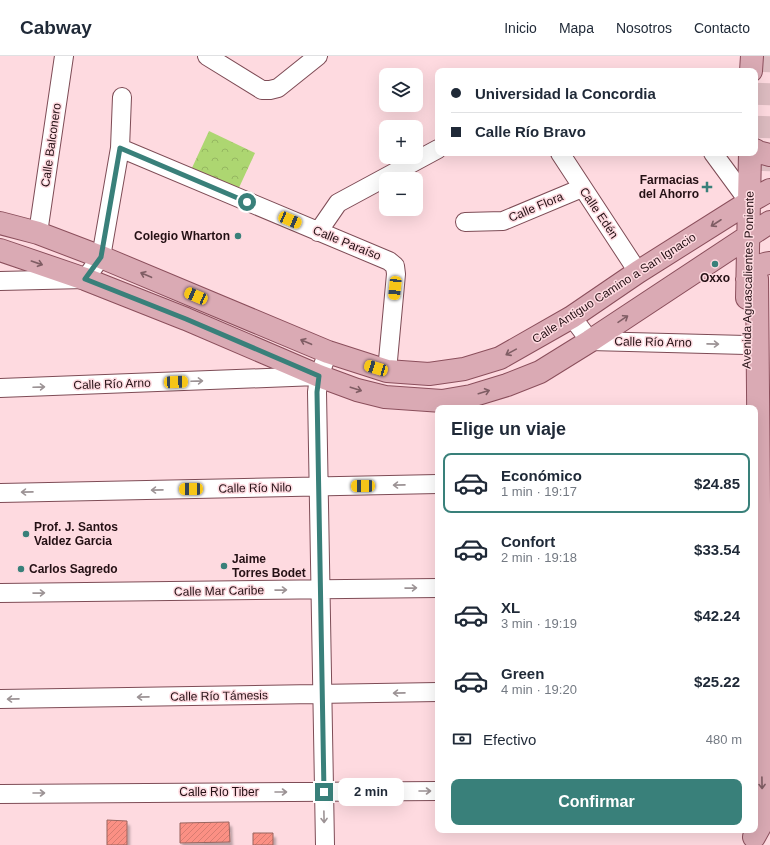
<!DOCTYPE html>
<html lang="es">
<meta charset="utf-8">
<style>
:root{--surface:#fff;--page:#f2f2f3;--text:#1f2937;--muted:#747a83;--line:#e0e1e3;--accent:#39807a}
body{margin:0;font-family:Helvetica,sans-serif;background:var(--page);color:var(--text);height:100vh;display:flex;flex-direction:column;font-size:15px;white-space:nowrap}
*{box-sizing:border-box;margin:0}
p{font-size:13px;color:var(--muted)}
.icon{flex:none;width:22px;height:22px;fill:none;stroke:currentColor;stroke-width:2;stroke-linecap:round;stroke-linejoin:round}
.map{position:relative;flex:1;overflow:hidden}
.details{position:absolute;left:435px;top:349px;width:323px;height:428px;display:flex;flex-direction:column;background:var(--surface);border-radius:8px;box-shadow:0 4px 16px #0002}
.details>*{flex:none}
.hud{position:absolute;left:435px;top:12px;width:323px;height:88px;border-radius:8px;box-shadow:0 4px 16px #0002;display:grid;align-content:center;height:88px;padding:0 16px;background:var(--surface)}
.tools{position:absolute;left:379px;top:12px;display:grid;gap:8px}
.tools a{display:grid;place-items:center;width:44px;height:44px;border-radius:8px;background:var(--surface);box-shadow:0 4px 16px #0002;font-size:20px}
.end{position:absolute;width:18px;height:18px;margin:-9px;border:5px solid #39807a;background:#fff;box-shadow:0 0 0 2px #fff}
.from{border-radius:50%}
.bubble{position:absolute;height:28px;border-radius:8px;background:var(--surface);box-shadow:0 4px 16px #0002;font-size:13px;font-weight:700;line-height:28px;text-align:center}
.car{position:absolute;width:12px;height:24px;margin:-12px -6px;border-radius:5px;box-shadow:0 0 3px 1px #0007;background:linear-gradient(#f5c518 24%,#345 0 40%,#f5c518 0 76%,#345 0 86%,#f5c518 0)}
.hud b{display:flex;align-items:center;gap:14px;height:38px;font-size:15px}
.hud b+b{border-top:1px solid var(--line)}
.hud i{width:10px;height:10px;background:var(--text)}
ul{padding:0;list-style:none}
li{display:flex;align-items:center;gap:12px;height:60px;margin:0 8px 6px;padding:0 8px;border:2px solid transparent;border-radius:8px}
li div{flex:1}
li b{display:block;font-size:15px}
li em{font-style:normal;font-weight:700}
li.current{border-color:var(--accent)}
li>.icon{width:36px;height:36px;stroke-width:1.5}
h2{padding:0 16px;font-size:18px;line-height:48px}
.pay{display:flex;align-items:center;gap:10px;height:44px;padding:0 16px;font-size:15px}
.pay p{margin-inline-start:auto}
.cta{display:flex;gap:8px;margin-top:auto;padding:8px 16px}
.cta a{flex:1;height:46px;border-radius:8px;background:var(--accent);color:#fff;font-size:16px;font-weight:700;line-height:46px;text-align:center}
header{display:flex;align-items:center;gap:24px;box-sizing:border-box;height:56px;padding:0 20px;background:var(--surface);border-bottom:1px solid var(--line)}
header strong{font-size:19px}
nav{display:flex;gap:22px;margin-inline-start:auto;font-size:14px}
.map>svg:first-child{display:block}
.forest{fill:url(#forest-crowns)}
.building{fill:url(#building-hatch);stroke:#99655f;filter:url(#shadow)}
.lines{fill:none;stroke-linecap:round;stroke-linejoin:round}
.major-tunnel{stroke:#ddbcc1;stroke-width:22;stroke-dasharray:22 11;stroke-linecap:butt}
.minor-casing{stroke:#7e4c56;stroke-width:20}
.major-casing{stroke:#8b4f5c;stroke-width:24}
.minor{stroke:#fff;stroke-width:18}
.major{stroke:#daaab4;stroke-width:22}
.oneway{stroke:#7f5d64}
.oneway2{stroke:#9c9395}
.route{stroke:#39807a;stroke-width:5}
.poi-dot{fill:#39807a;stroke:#fedae0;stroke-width:1.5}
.labels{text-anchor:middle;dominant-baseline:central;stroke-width:3;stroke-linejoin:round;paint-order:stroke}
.street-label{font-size:12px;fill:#241014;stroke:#fedae0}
.poi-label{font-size:12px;font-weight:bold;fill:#241014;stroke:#fedae0;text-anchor:start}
</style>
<header>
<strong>Cabway</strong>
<nav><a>Inicio</a><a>Mapa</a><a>Nosotros</a><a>Contacto</a></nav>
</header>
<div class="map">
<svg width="770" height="789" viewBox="0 0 770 789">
<defs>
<pattern id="forest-crowns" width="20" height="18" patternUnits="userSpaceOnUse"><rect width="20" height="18" fill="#add671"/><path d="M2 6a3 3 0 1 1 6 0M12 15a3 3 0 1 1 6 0" fill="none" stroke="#95b761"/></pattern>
<pattern id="building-hatch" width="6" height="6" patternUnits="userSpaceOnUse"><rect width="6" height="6" fill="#fb9084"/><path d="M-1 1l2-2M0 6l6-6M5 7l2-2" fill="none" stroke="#d77b71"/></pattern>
<filter id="shadow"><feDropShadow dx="2.5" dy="4.5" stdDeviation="1" flood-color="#0004"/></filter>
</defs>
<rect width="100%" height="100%" fill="#fedae0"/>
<path class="forest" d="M209,75L255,97L237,136L191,114Z"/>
<path class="building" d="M107,764L127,765V789H107Z
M229,766L230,786L180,787V767Z
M253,777H273V789H253Z"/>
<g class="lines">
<path class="major-tunnel" d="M759,115L761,0"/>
<g class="minor-casing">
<path id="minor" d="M207,0L262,34H270L278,32L318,0
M120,92L389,205L395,210L396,218L387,315
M560,97L638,216
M713,97L749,146
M465,166L503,165L582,132
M318,176L338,147L438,93
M38,177L64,0
M0,225L85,223L101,201L120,92L122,41
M572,261L590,285L746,289
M0,332L317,320
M0,437L438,428
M0,537L438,532
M0,643L438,636
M0,738L438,735
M325,789L317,336L319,320L328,296"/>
</g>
<g class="major-casing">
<path id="major" d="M751,15L752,0
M755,94L758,96L770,99
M0,167L38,177L101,201L328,296L387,315L429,318L464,313L500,302L572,261L638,216L749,146L770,134
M0,194L85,223L186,263L319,320L357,334L385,341L442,345L471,340L507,329L540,316L590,285L770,166
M747,223C754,214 759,208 770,207
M747,242L750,97
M754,781L763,765L761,674L757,223"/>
</g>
<use href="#minor" class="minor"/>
<use href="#major" class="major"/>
</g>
<defs><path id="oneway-shaft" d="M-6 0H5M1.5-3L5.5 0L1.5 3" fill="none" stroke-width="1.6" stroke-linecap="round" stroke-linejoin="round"/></defs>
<g class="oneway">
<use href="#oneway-shaft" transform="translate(716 167) rotate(147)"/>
<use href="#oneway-shaft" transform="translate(37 207) rotate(19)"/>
<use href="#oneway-shaft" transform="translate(146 219) rotate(-157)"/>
<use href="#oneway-shaft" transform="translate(623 263) rotate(-34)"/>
<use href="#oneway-shaft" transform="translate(306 286) rotate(-157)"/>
<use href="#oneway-shaft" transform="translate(511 296) rotate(151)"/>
<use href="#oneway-shaft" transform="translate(356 333) rotate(18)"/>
<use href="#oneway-shaft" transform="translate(484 336) rotate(-17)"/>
<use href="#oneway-shaft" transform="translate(762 727) rotate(89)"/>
</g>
<g class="oneway2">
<use href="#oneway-shaft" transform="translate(713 288) rotate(1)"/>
<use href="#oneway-shaft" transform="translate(197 325) rotate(-2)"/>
<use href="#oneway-shaft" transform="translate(39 331) rotate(-2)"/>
<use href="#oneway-shaft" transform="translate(399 429) rotate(179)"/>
<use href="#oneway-shaft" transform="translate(157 434) rotate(179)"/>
<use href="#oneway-shaft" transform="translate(27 436) rotate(179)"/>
<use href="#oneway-shaft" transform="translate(411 532) rotate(-1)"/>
<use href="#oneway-shaft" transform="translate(281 534) rotate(-1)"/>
<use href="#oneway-shaft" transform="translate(39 537) rotate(-1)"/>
<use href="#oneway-shaft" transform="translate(399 637) rotate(179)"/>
<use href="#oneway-shaft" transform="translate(143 641) rotate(179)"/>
<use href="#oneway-shaft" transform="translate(13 643) rotate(179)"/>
<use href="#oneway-shaft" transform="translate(425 735)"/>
<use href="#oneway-shaft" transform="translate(281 736)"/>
<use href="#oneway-shaft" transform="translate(39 737)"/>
<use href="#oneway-shaft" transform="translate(324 761) rotate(89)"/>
</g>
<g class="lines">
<path class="route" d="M247,146L120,92L101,201L85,223L186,263L319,320L317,336L324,736"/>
</g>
<g class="poi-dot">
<path d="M705 125h4v4h4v4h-4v4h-4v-4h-4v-4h4z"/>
<circle cx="238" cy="180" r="4"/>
<circle cx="715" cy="208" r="4"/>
<circle cx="26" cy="478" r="4"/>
<circle cx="224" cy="510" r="4"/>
<circle cx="21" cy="513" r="4"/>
</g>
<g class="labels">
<g class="street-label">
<text transform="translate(51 89) rotate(-82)">Calle Balconero</text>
<text transform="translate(536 151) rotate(-23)">Calle Flora</text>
<text transform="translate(599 157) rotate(56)">Calle Edén</text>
<text transform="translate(347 187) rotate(22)">Calle Paraíso</text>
<text transform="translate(748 224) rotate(-89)">Avenida Aguascalientes Poniente</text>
<text transform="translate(614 232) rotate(-33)">Calle Antiguo Camino a San Ignacio</text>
<text transform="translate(653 286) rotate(1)">Calle Río Arno</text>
<text transform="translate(112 328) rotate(-2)">Calle Río Arno</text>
<text transform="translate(255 432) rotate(-1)">Calle Río Nilo</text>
<text transform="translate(219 535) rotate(-1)">Calle Mar Caribe</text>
<text transform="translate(219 640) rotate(-1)">Calle Río Támesis</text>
<text x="219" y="736">Calle Río Tiber</text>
</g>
<g class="poi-label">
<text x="699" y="124" text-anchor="end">Farmacias<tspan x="699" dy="14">del Ahorro</tspan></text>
<text x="230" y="180" text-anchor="end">Colegio Wharton</text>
<text x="715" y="222" text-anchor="middle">Oxxo</text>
<text x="34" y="471">Prof. J. Santos<tspan x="34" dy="14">Valdez Garcia</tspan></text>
<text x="232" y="503">Jaime<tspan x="232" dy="14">Torres Bodet</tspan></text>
<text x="29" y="513">Carlos Sagredo</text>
</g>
</g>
</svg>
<div class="tools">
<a><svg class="icon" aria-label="layers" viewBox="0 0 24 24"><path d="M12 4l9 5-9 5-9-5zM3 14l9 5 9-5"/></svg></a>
<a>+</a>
<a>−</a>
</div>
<i class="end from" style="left:247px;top:146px"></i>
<i class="end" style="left:324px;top:736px"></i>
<div class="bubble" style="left:338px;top:722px;width:66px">2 min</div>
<i class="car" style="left:290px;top:164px;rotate:113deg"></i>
<i class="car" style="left:395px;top:232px;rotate:186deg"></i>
<i class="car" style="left:196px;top:240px;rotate:293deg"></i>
<i class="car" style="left:376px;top:312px;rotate:287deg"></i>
<i class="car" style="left:176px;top:326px;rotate:88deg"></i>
<i class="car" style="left:363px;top:430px;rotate:269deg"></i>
<i class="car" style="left:191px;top:433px;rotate:269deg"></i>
<div class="hud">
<b><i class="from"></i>Universidad la Concordia</b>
<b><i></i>Calle Río Bravo</b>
</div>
<section class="details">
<h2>Elige un viaje</h2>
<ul>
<li class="current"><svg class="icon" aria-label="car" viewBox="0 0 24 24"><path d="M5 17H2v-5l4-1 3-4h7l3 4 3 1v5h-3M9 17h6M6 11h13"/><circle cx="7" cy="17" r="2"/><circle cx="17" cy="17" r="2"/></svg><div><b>Económico</b><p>1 min · 19:17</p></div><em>$24.85</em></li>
<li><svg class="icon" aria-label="car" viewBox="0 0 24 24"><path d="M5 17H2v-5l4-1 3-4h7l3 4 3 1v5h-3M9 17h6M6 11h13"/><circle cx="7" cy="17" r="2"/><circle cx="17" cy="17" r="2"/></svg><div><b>Confort</b><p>2 min · 19:18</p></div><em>$33.54</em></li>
<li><svg class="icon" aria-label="car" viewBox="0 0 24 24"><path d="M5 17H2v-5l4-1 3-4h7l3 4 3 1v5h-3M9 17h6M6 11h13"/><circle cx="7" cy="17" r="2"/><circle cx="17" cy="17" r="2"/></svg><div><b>XL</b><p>3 min · 19:19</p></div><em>$42.24</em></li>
<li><svg class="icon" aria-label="car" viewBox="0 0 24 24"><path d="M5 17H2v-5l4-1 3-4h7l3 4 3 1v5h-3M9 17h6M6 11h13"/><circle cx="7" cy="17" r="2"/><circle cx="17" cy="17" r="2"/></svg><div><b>Green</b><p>4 min · 19:20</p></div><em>$25.22</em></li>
</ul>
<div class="pay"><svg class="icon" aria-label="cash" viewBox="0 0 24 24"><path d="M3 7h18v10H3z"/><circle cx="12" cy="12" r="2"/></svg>Efectivo<p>480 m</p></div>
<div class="cta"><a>Confirmar</a></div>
</section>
</div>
